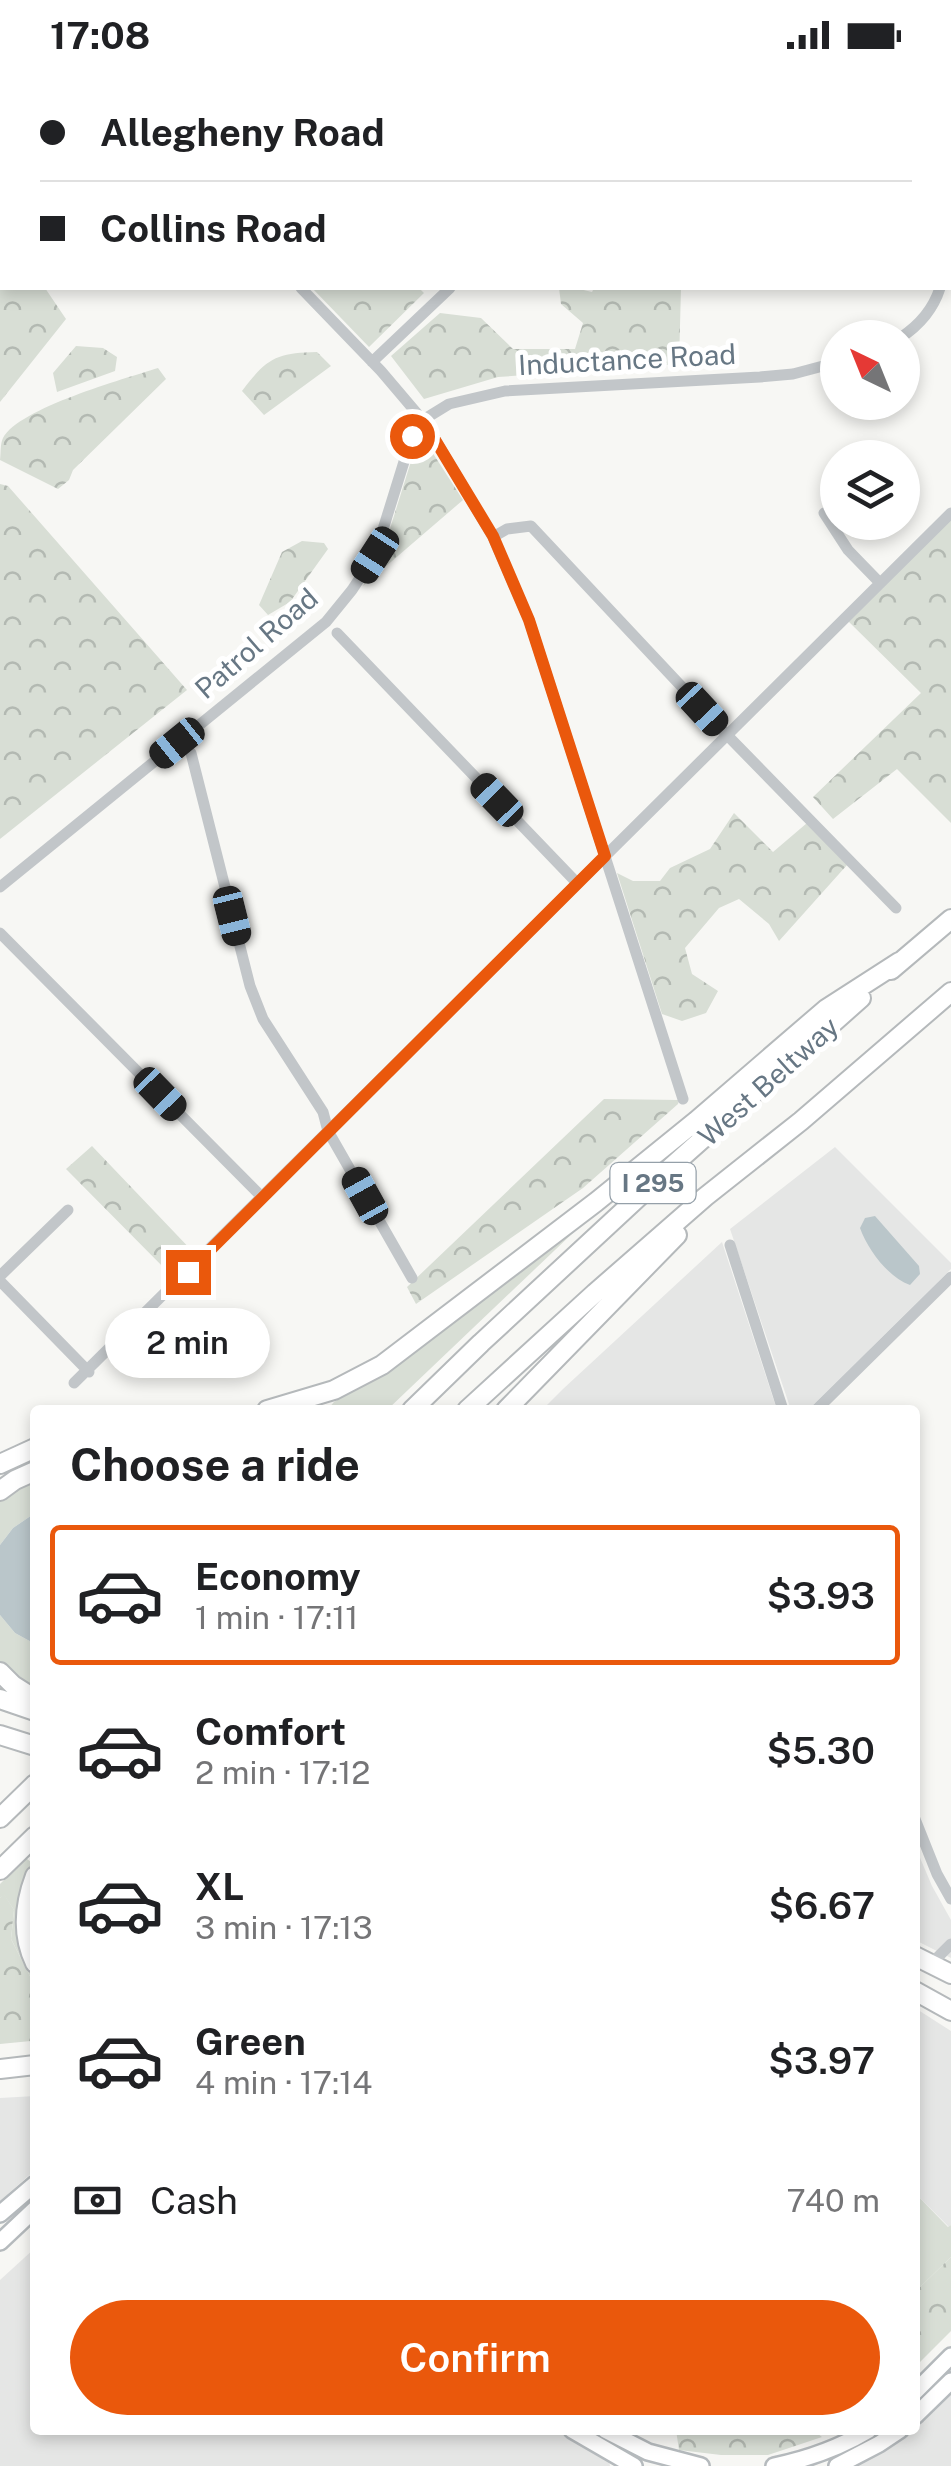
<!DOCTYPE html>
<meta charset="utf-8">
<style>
:root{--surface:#fff;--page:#f2f2f2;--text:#202124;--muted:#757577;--line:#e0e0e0;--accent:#ea580c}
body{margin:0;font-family:"Public Sans",sans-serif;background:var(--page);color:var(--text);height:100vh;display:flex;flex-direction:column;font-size:38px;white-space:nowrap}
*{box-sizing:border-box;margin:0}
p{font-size:32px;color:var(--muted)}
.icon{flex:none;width:55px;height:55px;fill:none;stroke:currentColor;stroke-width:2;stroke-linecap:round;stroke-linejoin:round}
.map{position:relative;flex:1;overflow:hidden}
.drawer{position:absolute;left:30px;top:1335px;width:890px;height:1030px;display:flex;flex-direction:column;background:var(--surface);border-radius:10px;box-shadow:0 5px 15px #0003}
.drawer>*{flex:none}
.banner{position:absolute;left:0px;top:0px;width:952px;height:220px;box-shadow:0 5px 15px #0003;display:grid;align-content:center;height:220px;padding:0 40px;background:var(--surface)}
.needle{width:65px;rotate:317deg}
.buttons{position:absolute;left:820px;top:250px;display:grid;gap:20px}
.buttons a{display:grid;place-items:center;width:100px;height:100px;border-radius:50%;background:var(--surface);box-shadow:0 5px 15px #0003;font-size:50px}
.end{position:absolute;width:45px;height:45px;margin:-22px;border:12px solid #ea580c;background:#fff;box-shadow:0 0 0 5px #fff}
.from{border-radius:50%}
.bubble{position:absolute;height:70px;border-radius:35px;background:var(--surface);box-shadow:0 5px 15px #0003;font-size:32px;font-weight:600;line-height:70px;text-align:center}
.car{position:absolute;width:30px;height:60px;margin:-30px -15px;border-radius:12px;box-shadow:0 0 8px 2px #0007;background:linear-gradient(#222 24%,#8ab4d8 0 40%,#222 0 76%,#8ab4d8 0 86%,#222 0)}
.banner b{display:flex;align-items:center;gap:35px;height:95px;font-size:38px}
.banner b+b{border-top:2px solid var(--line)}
.banner i{width:25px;height:25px;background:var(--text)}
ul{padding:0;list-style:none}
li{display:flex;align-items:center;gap:30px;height:140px;margin:0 20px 15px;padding:0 20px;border:5px solid transparent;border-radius:10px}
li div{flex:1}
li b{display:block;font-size:38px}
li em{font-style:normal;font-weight:600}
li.current{border-color:var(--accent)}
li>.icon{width:90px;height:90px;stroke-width:1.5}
h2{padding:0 40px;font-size:45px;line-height:120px}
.pay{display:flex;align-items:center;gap:25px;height:110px;padding:0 40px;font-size:38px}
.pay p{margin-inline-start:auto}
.cta{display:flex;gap:20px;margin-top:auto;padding:20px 40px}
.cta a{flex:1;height:115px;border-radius:60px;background:var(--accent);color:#fff;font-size:40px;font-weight:600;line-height:115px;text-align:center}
.status{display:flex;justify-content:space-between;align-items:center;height:70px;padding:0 50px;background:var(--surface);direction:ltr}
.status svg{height:28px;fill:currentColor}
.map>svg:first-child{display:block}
.built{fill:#e5e6e5}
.green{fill:#d8ded5}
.forest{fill:url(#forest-crowns)}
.water{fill:#bac6ca}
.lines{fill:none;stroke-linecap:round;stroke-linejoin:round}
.major-casing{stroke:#b5babd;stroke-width:20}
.highway-casing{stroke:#b5b9bb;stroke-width:22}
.minor{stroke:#c2c6c9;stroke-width:11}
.major{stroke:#fff;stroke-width:15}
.highway{stroke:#fff;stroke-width:18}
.route{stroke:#ea580c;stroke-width:12}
.labels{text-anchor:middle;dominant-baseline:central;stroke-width:10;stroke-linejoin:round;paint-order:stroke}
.shield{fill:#fff;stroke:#95a0a9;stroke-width:2.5}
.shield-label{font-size:25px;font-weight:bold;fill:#677784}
.street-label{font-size:28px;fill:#677784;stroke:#fff}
</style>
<div class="status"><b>17:08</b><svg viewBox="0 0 49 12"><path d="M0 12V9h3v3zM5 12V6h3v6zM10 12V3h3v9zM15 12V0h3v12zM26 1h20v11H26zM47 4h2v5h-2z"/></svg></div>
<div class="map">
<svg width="951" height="2396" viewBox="0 0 951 2396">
<defs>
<pattern id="forest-crowns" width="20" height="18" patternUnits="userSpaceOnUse" patternTransform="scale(2.5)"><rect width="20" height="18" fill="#d8ded5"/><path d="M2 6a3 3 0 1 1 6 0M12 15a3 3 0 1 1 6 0" fill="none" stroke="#b3b9b2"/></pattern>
</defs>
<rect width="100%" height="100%" fill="#f7f7f4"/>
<path class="built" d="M835,1077L951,1193V1199L808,1340H791L730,1159Z
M722,1172L777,1340H542L563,1319Z
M915,1776L932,1816L951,1850V1888L915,1870Z
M915,1938L951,1961V2155L949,2157L915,2123Z
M35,2026V2100L0,2131V2028Z
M35,2178V2360H563L609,2392L610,2396H0V2210Z
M951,2323V2396H848L893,2374L909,2360H915V2354Z"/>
<path class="green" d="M574,1157L576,1160L387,1340H327L334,1332L383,1302Z
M35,1406V1443L13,1458L0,1475V1427Z
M0,1545L15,1563L35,1574V1625L0,1597Z
M26,1788L32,1793C18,1825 16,1853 26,1886C29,1897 35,1903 35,1916L11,1869L14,1840L4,1825L0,1828V1814Z
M915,2123L948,2157L951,2155V2187L915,2222Z"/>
<path class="forest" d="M0,0H88L90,2H2V218H45L66,249L0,332Z
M312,218H419L424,223L369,277Z
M559,218H575L592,222L594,218H681L679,294L498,307L424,329L391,286L440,243L481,248L513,279H575L583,253L561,234Z
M76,276L103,278L117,287L115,301L57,322L53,303Z
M317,282L331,296L264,345L242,321C267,288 276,283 317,282Z
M158,298L166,309L73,400L69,410L58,419L0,390C1,383 0,374 3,368C19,338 124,309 158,298Z
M418,369L425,371L463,430L363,516L383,481Z
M0,414L8,416L187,620L0,769Z
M951,449V753L897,699L833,749L813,727L921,623L848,551Z
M302,471L324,473L328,479L290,532L268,545L259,535L282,482Z
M734,743L773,782L807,753L847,795L779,871L769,854L739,829L719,838L685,878L692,904L718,921L706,943L682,951L662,944L617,803L633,811H660L670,798L710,779Z
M604,1029L679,1030L678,1034L583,1118L416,1234L407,1217Z
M92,1076L196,1185L174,1208L66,1099Z
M4,1824L14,1840L11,1869L35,1916V1965L31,1971L0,1974V1828Z
M951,2187V2261L915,2297V2222Z
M676,2360H813L822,2367L768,2385H721L679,2380Z"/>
<path class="water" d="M875,1146L919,1196L920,1204L910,1215C888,1207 868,1180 860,1158L865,1148Z
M35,1443V1574L15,1563L0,1545V1475L13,1458Z"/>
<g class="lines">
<g class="major-casing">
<path id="major" d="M0,2144L35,2114
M0,2172L35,2139
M915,2322L951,2286
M915,2346L951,2311
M572,2360L634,2396
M605,2360L648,2382L701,2396
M774,2396C808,2389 839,2378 869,2360
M837,2396L879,2374L900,2360"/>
</g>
<g class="highway-casing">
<path id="highway" d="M891,900L951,849
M267,1340L334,1320L382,1295L596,1132L696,1051L826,939L899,892
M412,1340L481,1273L671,1097L861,928
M467,1340L595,1223L705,1127L801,1051L951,922
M506,1340L677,1165
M0,1394L35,1378
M0,1421L15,1410L35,1401
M0,1602L13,1615L35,1629
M0,1629L35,1641
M0,1665L35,1676
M0,1748L35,1714
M0,1800L35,1766
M35,1806C24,1835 21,1864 35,1893
M915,1886L951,1904
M915,1921L951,1941
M0,1999L35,1995"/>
</g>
<path class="minor" d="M95,0L97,2
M907,2L909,0
M950,2V0
M301,218L381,301L426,354L493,467L529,550L683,1029
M900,268C920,255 933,240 940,218
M372,292L450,218
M824,443L848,480L880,513
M493,467L507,459L531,456L727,665L896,838
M337,563L577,813
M191,683L250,916L263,949L323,1042L328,1061L412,1208
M0,817L326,552L352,520L375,485L412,366L423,350L449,334L505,321L760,307L793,304L838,292
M0,863L262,1127
M730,1175L783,1340
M0,1206L68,1140
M0,1211L89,1302
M74,1313L951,443
M816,1340L951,1207
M915,1749L937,1804L951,1829
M931,1894L951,1874"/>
<use href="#major" class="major"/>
<use href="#highway" class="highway"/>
</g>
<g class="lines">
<path class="route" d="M188,1202L605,786L529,550L493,466L423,350L412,366"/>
</g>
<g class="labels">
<rect class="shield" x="610.5" y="1093" width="85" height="40" rx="8"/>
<g class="shield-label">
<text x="653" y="1113">I 295</text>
</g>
<g class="street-label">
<text transform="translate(627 289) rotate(-3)">Inductance Road</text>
<text transform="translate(256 573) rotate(-41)">Patrol Road</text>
<text transform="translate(768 1011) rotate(-42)">West Beltway</text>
</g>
</g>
</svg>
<div class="buttons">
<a><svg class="needle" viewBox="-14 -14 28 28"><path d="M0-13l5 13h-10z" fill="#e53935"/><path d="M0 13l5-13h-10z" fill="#757577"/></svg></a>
<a><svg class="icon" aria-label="layers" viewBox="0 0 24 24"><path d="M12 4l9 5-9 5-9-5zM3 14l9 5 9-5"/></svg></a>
</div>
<i class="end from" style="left:412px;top:366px"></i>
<i class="end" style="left:188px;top:1202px"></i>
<div class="bubble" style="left:105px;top:1238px;width:165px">2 min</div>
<i class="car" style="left:375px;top:485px;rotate:213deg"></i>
<i class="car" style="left:702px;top:639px;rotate:137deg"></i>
<i class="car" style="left:177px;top:673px;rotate:231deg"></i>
<i class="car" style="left:497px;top:730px;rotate:316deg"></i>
<i class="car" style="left:232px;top:846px;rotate:166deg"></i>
<i class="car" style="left:160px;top:1024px;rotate:136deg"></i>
<i class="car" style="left:365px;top:1126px;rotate:331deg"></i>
<div class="banner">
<b><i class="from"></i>Allegheny Road</b>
<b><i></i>Collins Road</b>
</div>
<section class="drawer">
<h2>Choose a ride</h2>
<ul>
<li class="current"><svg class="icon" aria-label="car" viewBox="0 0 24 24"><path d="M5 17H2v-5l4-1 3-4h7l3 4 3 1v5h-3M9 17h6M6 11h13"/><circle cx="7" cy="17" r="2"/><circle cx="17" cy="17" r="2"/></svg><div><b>Economy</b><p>1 min · 17:11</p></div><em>$3.93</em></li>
<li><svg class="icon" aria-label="car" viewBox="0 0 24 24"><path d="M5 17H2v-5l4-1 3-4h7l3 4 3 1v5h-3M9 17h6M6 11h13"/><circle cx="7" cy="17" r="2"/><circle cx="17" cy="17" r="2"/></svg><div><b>Comfort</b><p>2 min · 17:12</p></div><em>$5.30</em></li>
<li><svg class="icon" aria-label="car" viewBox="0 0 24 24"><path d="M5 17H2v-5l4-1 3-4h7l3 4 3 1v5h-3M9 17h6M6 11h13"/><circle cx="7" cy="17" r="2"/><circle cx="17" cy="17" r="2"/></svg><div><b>XL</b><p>3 min · 17:13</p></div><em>$6.67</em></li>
<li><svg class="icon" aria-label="car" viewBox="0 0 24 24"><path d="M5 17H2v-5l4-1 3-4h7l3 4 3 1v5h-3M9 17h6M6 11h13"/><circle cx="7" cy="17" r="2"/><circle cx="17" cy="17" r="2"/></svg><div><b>Green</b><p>4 min · 17:14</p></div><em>$3.97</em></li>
</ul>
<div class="pay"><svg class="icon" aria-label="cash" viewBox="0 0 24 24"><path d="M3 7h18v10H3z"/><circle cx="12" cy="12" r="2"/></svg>Cash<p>740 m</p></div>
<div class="cta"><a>Confirm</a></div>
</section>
</div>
